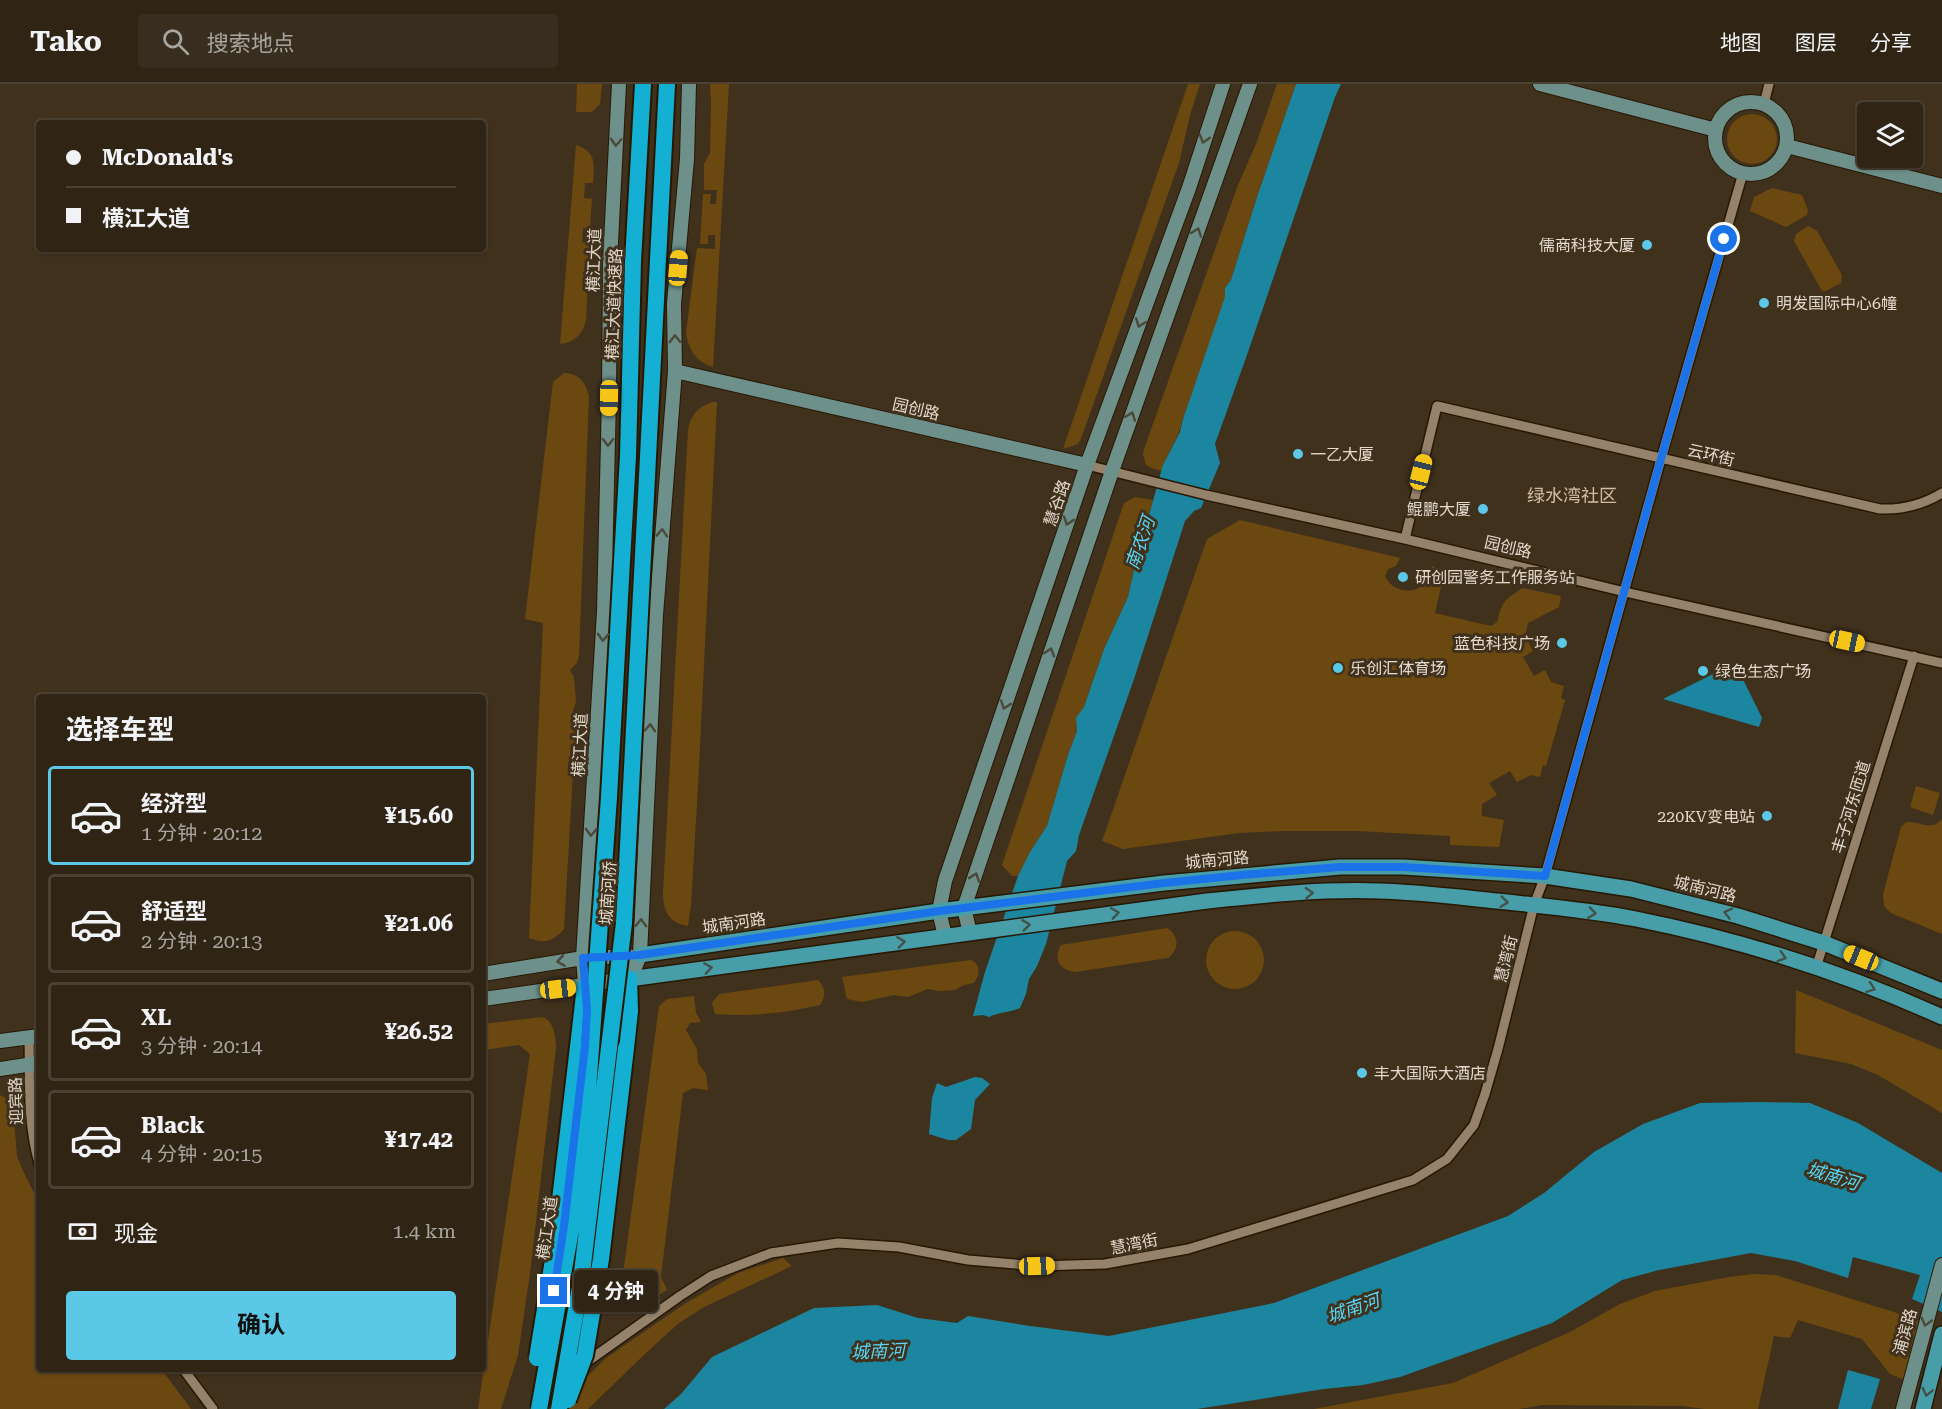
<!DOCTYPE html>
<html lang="zh">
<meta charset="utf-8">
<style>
:root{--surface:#302515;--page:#382d1e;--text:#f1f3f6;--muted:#a8a5a0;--line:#4b4234;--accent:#5ac8e6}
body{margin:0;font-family:"Roboto Serif","Noto Sans SC",serif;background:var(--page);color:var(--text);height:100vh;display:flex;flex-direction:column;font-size:22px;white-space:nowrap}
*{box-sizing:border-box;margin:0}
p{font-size:20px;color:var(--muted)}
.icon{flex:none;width:33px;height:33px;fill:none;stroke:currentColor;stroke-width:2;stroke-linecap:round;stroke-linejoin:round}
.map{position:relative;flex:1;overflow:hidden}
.sheet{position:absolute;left:36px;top:610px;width:450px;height:678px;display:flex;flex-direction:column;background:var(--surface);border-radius:6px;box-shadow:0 2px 4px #0004,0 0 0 2px var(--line)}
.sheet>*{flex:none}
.guide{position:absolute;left:36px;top:36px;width:450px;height:132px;border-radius:6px;box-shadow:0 2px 4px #0004,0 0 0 2px var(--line);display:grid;align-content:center;height:132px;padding:0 30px;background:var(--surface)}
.tools{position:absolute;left:1857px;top:18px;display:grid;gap:12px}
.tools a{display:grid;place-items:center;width:66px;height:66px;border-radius:6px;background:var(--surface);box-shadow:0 2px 4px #0004,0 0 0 2px var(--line);font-size:30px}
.end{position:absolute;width:27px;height:27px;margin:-14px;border:8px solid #1a73e8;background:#fff;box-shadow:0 0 0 3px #fff}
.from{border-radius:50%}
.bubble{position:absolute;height:42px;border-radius:6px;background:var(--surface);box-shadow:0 2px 4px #0004,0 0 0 2px var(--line);font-size:20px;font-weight:700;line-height:42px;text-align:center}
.car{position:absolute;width:18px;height:36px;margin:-18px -9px;border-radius:8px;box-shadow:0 0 4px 2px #0007;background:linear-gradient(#f5c518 24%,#345 0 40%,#f5c518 0 76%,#345 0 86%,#f5c518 0)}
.guide b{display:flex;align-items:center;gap:21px;height:57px;font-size:22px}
.guide b+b{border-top:2px solid var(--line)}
.guide i{width:15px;height:15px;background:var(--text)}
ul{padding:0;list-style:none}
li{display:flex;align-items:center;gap:18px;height:99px;margin:0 12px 9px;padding:0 18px;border:3px solid var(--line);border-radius:6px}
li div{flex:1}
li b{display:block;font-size:22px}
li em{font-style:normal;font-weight:700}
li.active{border-color:var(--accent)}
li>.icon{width:54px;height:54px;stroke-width:1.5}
h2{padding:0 30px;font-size:27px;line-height:72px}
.pay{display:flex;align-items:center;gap:15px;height:66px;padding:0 30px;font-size:22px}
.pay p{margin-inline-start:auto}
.button{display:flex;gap:12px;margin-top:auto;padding:12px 30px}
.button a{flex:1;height:69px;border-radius:6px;background:var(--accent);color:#111;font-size:24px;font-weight:700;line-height:69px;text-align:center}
header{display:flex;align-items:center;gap:36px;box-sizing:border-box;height:84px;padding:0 30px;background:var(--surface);border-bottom:2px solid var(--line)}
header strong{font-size:28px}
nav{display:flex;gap:33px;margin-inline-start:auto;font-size:21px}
.search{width:420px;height:54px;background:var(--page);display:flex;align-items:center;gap:15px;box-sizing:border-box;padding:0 21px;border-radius:6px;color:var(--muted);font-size:22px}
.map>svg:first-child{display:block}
.green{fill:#6c4811}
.water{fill:#1c86a0}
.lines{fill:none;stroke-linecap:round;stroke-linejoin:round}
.street-casing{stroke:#271804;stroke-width:12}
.secondary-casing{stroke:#271804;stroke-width:16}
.primary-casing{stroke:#271804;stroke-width:18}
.highway-casing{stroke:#271804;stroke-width:20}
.street{stroke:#94826b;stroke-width:9}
.secondary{stroke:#6d908a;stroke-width:14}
.primary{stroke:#479ea9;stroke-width:15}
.highway{stroke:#13b0d3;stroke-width:16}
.highway-bridge-casing{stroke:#271804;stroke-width:20;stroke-linecap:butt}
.highway-bridge{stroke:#13b0d3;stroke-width:16}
.oneway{stroke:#4b4938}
.oneway2{stroke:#425246}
.route{stroke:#1a73e8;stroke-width:8}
.poi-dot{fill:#5ac8e6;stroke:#40311c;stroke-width:2}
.labels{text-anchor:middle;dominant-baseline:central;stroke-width:6;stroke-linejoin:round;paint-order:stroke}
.poi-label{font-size:16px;fill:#e3d9cd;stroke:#40311c;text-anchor:start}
.street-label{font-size:16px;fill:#e3d9cd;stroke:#40311c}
.neighbourhood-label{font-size:18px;fill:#d0bca4;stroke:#40311c}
.water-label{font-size:18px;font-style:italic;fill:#56d7f9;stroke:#40311c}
</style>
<header>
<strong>Tako</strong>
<div class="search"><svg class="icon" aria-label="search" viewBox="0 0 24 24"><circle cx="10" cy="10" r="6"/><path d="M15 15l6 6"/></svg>搜索地点</div>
<nav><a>地图</a><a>图层</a><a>分享</a></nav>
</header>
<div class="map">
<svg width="1942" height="1325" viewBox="0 0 1942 1325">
<rect width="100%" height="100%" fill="#40311c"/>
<path class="green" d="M577,0H602L600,20L592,28H576Z
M710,0H729L713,283C696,278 689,266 686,249L697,164L715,165V151H708V160H700L703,110H711L710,120H716L717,106H704V80L710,69L711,17Z
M1188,0H1200L1190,31L1179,79L1082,352L1078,360L1063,365Z
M1277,0H1296L1257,113L1231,196L1225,204L1226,213L1183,335C1179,354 1167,368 1162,387L1154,385L1146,381L1143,370L1144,365L1223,143L1238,101L1256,60Z
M1727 55a25 25 0 1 1 50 0a25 25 0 1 1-50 0Z
M576,61C597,68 594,80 593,99H585L584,114L592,115L590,144H583L582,158L590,159L586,236C583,250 575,258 560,260Z
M1772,104L1802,111L1808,126L1807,131L1786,143L1750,127L1754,113Z
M1808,142L1817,147L1842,191L1841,199L1826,207H1822L1794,157L1796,150Z
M564,289C580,290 585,298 589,312L579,571L577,579L570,586L574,593L576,618L573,626L576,636L564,845C552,858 545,860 529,854L543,539L525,535L553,298Z
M712,318H717L698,702L691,821L688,842C669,839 663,827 663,809L688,346C691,331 697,324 712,318Z
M1135,413L1153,416L1144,449L1133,462L1136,477L1128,513L1104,565L1084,623L1076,638L1077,647L1068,671L1047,742L1030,768L1018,792H1012L1002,781L1124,419Z
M1240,436L1400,474L1396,482L1388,485L1385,492C1391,506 1409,511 1422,502V495L1429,497L1432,482L1445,486L1435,529L1491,542L1497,538C1503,516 1504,516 1523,504L1561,512L1559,523L1528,539L1525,552L1533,567L1523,573L1534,592L1545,586L1551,598L1564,602L1561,614L1565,616L1546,682L1543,681L1540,693L1531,691L1517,698L1510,687L1489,699L1497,711L1482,720V732L1504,736L1499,763L1450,761V752L1358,747H1285L1239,749L1123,765L1102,757L1207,455Z
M1916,702L1940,709L1933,731L1910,723Z
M1942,735V850L1891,829L1884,822L1883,810L1901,743L1906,738C1921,737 1930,748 1942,735Z
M1167,844C1180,852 1179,866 1168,874L1075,888C1059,886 1053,875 1061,861Z
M1206 876a29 29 0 1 1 58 0a29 29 0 1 1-58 0Z
M971,876C981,881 980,890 974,899L964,901L955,906L939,907L928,905L908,913L894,911L862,918L847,915L842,893Z
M818,896C826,904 826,912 820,921C786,929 750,933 715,930L712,919L719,910Z
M1796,906L1942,966V1029L1878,991L1851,980L1795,969Z
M694,912L696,929L701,938L690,939L686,946L697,965L698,979L706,990L708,1006L693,1004L683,1009L661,1193L667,1206L629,1230C617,1227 621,1215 621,1205L659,922L667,915Z
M542,933C555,938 555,951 556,963L530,1189L518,1271L501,1325H478L530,970L519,961L483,966V940Z
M0,1011L9,1016L13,1024L17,1072L23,1087L39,1119V1286H162L191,1325H0Z
M783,1174L792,1182L704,1223L679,1239L647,1268L588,1325H554L606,1274L686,1219L738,1189Z
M1754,1190L1776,1191L1919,1236L1905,1296L1890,1290L1862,1255L1798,1236L1790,1254L1774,1252L1758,1325H1705L1682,1322L1542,1321L1519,1325H1314L1453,1299L1570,1248L1620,1220L1655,1207L1729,1193Z"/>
<path class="water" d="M1296,0H1341L1335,13L1248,268L1215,360L1220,379L1201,424L1194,427L1185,437L1134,595L1079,751L1076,767L1067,777L1046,860L1037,882L1029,895L1026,910L1020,924C1009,929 1000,928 989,933L983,931L973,932L985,888L1018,792L1030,768L1047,742L1068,671L1077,647L1076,634L1084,623L1104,565L1128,513L1136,477L1133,462L1135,457L1144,449L1163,381L1180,348L1183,335L1225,213V204L1231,196L1257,113Z
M1735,579L1762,634L1759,643L1663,615Z
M975,993L982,994L990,1000L975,1016L971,1045L956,1056H948L929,1050L932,1014L937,999L946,1003Z
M1761,1018L1810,1019L1858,1039L1942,1089V1228L1912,1215L1920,1191L1853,1173L1848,1194L1795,1177L1751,1169L1659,1186L1622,1196L1552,1239L1400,1293L1363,1301L1324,1305L1197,1325H664L681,1310L712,1273L814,1224L877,1221L918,1234L957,1239L968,1232L1030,1242L1109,1252L1274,1219L1508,1132L1544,1109L1594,1068L1643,1040L1700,1019Z
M1848,1286L1880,1295L1871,1325H1838Z"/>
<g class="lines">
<g class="street-casing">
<path id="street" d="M1764,20L1769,0
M1087,381L1206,411L1405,455L1625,508L1942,579
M1405,455L1437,322C1585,356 1732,391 1880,425C1902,426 1922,421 1942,409
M1816,884L1914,572
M29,953C30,995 27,1038 39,1079
M584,1280L680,1212L711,1192L771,1169L838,1159L899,1163L968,1176L1037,1182L1105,1180L1188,1165L1413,1096L1447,1075L1474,1041L1485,1010L1498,965L1534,821L1545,792L1661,375L1743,89
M184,1286L213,1325"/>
</g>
<g class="secondary-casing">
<path id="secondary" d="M1540,0L1716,46
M1715 54a36 36 0 1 1 72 0a36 36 0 1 1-72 0Z
M1787,62L1942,102
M675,287L1087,381
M970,849L964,824L1112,387L1250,0
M945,852L939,827L945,797L1087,381L1189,104L1223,0
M483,890L583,874L629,872
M627,903L640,871L656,531L675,287L674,220L687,75L689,0
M586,912L583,874L604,528L609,313L610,178L619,0
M483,915L626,895
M0,957L39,952
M0,985L39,979
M588,1203L596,1154
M1903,1325L1942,1181"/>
</g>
<g class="primary-casing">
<path id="primary" d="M640,871L939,827L1164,799L1340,783H1403L1545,792L1631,805L1738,832L1824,859L1942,907
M629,895L1207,817C1264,811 1322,805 1379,807C1418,808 1458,813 1497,817C1543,822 1590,826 1636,835C1741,856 1845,889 1942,933
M1923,1325L1942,1250"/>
</g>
<g class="highway-casing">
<path id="highway" d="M643,471L667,0
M622,477L628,372L633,177L643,0
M578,963L585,902
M626,964L630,927L629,895"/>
</g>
<use href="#street" class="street"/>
<use href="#secondary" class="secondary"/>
<use href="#primary" class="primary"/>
<use href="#highway" class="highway"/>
<g class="highway-bridge-casing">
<path id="highway-bridge" d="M537,1274L553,1176L578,963
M568,1316L585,1271L601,1175L626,964
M539,1325L574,1129L588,1006L609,713L622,477
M559,1325L581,1197L624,839L643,471"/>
</g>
<use href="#highway-bridge" class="highway-bridge"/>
</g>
<defs><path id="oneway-chevron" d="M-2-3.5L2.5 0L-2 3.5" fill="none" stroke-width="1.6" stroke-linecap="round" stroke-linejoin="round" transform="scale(1.5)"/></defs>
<g class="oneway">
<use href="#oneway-chevron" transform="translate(1204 55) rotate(107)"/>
<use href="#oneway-chevron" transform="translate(616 58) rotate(93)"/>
<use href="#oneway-chevron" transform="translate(1197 148) rotate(-70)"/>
<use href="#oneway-chevron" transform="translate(1140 239) rotate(110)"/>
<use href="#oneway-chevron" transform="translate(675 255) rotate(-91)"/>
<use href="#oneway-chevron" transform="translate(1131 332) rotate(-70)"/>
<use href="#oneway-chevron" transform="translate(608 358) rotate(91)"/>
<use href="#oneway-chevron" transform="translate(1068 437) rotate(109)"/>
<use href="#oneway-chevron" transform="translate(662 449) rotate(-86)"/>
<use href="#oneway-chevron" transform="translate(603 553) rotate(93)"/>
<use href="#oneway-chevron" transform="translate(1050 568) rotate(-72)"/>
<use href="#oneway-chevron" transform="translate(1005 621) rotate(109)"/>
<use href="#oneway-chevron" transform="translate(650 644) rotate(-87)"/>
<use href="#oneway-chevron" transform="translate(591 748) rotate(93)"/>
<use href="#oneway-chevron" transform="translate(975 793) rotate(-71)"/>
<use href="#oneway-chevron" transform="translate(641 839) rotate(-88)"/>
<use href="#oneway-chevron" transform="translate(561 877) rotate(171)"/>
<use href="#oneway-chevron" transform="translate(1926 1238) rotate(105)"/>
</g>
<g class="oneway2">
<use href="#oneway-chevron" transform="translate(1309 809) rotate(-3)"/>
<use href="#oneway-chevron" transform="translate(1504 818) rotate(6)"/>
<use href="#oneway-chevron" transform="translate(1115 829) rotate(-8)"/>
<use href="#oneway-chevron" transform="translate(1592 829) rotate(8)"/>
<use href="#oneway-chevron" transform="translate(1728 829) rotate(-166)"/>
<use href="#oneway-chevron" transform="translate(1026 841) rotate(-7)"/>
<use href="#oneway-chevron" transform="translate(901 858) rotate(-8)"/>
<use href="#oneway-chevron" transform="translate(1782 873) rotate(17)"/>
<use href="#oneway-chevron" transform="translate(708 884) rotate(-8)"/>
<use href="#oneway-chevron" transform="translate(1871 904) rotate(20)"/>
<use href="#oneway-chevron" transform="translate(1927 1308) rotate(104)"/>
</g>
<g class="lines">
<path class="route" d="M554,1207L564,1142L585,962L587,926L583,874L640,871L939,827L1164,799L1242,791L1340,783H1403L1545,792L1661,375L1724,155"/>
</g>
<g class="poi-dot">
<circle cx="1647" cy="161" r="6"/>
<circle cx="1764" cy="219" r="6"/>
<circle cx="1298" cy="370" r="6"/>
<circle cx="1483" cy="425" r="6"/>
<circle cx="1403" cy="493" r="6"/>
<circle cx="1562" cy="559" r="6"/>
<circle cx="1338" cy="584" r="6"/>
<circle cx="1703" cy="587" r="6"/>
<circle cx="1767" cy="732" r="6"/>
<circle cx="1362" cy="989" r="6"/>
</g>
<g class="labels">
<g class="poi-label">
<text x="1635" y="161" text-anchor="end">儒商科技大厦</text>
<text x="1776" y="219">明发国际中心6幢</text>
<text x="1310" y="370">一乙大厦</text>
<text x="1471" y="425" text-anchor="end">鲲鹏大厦</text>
<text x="1415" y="493">研创园警务工作服务站</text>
<text x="1550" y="559" text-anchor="end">蓝色科技广场</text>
<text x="1350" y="584">乐创汇体育场</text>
<text x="1715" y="587">绿色生态广场</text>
<text x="1755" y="732" text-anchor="end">220KV变电站</text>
<text x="1374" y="989">丰大国际大酒店</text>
</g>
<g class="street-label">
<text transform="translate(594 176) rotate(-88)">横江大道</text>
<text transform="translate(614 220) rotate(-88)">横江大道快速路</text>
<text transform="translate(916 325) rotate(13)">园创路</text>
<text transform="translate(1711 371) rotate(13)">云环街</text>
<text transform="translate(1057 419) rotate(-71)">慧谷路</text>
<text transform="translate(1508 463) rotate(13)">园创路</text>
<text transform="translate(580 661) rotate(-87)">横江大道</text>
<text transform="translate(1851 723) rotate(-73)">丰子河东匝道</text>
<text transform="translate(1217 776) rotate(-5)">城南河路</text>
<text transform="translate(1705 805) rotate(14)">城南河路</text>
<text transform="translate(608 809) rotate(-86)">城南河桥</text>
<text transform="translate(734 839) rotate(-8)">城南河路</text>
<text transform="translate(1506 875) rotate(-76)">慧湾街</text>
<text transform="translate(16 1017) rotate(-92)">迎宾路</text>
<text transform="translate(547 1144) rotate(-82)">横江大道</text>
<text transform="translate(1134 1160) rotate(-11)">慧湾街</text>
<text transform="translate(1905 1248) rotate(-75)">浦滨路</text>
</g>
<g class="neighbourhood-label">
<text x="1572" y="411">绿水湾社区</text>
</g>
<g class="water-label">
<text transform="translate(1140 459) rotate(-71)">南农河</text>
<text transform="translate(1833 1092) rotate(17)">城南河</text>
<text transform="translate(1353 1224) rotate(-19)">城南河</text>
<text transform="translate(878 1267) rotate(-2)">城南河</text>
</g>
</g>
</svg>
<div class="tools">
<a><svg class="icon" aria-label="layers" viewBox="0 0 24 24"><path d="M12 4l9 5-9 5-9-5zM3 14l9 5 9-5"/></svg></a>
</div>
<i class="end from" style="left:1724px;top:155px"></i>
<i class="end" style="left:554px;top:1207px"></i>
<div class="bubble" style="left:574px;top:1186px;width:84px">4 分钟</div>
<i class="car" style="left:678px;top:184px;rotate:5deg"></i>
<i class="car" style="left:609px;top:314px;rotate:181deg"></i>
<i class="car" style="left:1421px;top:388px;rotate:14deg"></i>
<i class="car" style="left:1847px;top:557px;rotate:102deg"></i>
<i class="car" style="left:1861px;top:874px;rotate:292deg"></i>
<i class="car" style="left:558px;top:905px;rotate:83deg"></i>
<i class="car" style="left:1037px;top:1182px;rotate:88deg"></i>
<div class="guide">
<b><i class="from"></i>McDonald's</b>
<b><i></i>横江大道</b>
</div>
<section class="sheet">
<h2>选择车型</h2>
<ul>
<li class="active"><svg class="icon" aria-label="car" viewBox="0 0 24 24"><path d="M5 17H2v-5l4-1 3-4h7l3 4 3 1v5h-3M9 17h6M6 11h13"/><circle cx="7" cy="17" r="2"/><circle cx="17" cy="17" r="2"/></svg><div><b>经济型</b><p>1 分钟 · 20:12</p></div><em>¥15.60</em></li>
<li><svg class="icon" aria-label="car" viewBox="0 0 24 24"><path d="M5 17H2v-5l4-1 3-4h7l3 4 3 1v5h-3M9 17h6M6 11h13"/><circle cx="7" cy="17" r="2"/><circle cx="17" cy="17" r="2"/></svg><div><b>舒适型</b><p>2 分钟 · 20:13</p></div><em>¥21.06</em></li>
<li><svg class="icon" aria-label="car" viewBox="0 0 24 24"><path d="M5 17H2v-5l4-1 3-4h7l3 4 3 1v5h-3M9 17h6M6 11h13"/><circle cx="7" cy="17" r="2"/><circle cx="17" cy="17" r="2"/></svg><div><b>XL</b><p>3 分钟 · 20:14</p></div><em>¥26.52</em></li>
<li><svg class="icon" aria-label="car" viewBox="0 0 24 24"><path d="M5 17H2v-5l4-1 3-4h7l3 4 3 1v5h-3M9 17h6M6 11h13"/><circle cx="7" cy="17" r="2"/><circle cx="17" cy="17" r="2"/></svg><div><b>Black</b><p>4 分钟 · 20:15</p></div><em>¥17.42</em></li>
</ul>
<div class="pay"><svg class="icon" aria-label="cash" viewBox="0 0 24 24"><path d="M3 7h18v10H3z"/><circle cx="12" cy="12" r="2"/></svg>现金<p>1.4 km</p></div>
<div class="button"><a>确认</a></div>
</section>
</div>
